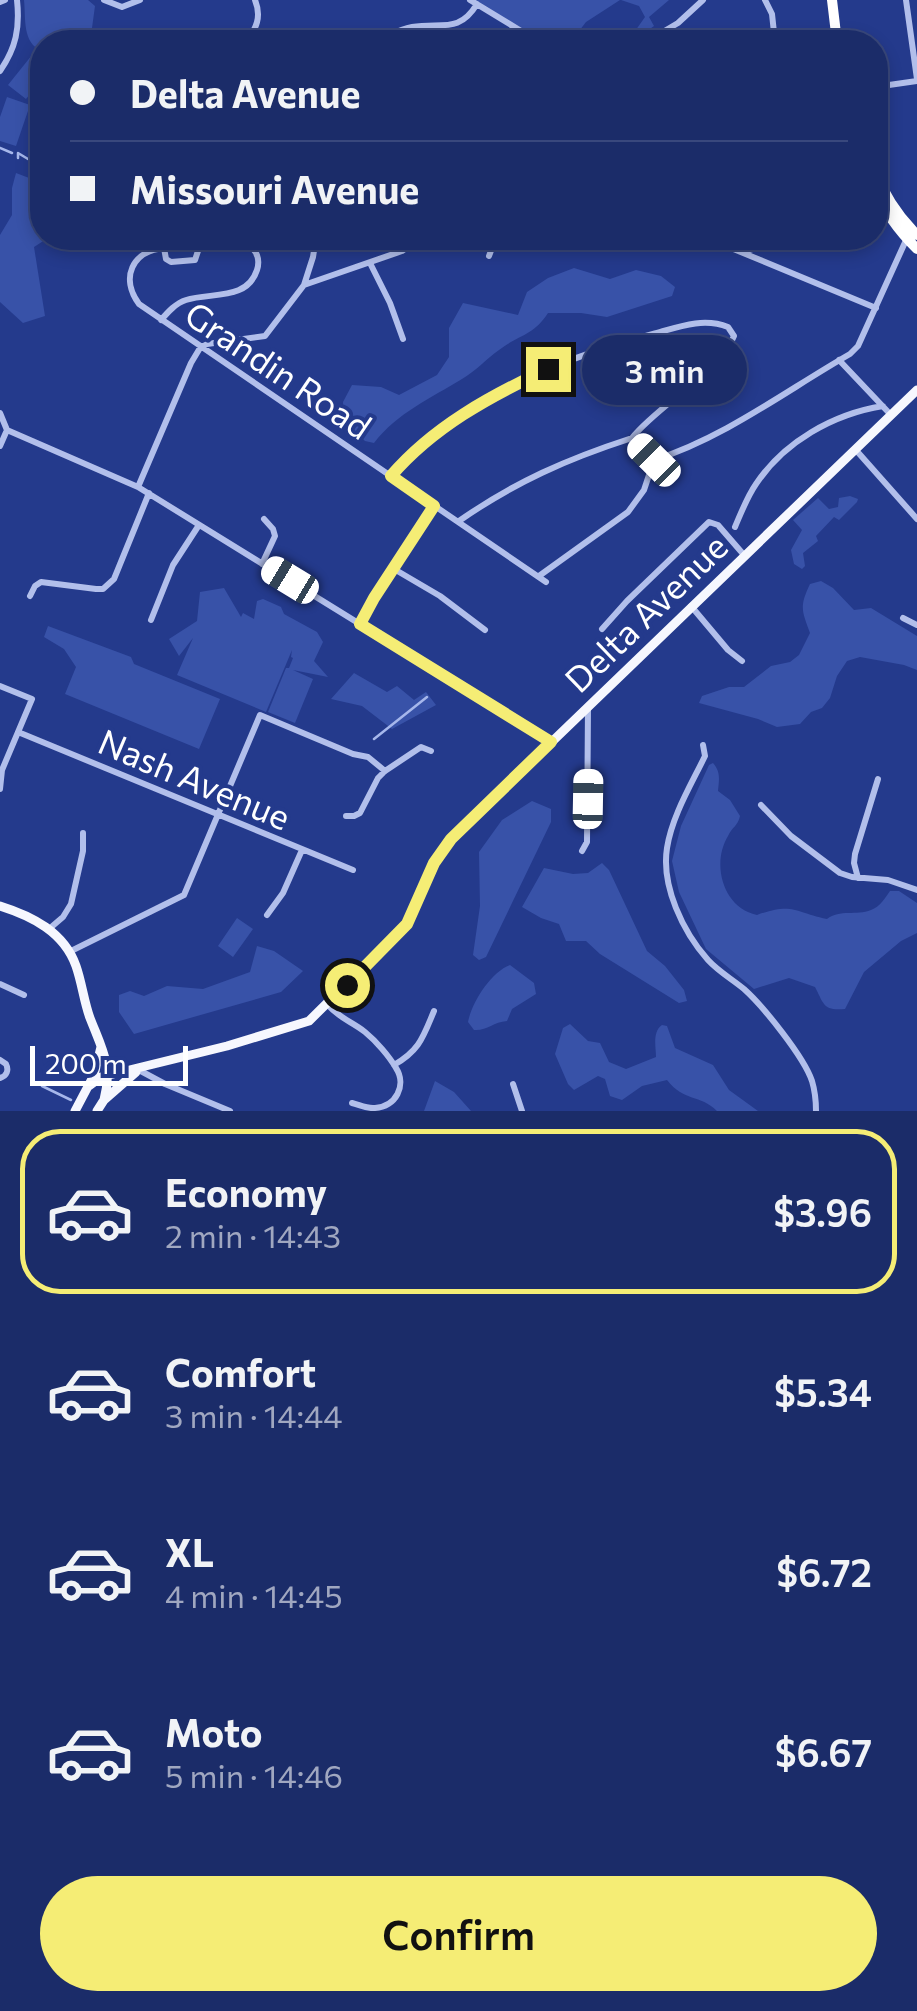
<!DOCTYPE html>
<meta charset="utf-8">
<style>
:root{--surface:#1b2c69;--page:#24346f;--text:#f1f3f6;--muted:#a0a7c0;--line:#39487d;--accent:#f5ed75}
body{margin:0;font-family:Commissioner,sans-serif;background:var(--page);color:var(--text);height:100vh;display:flex;flex-direction:column;font-size:38px;white-space:nowrap}
*{box-sizing:border-box;margin:0}
p{font-size:32px;color:var(--muted)}
.icon{flex:none;width:55px;height:55px;fill:none;stroke:currentColor;stroke-width:2;stroke-linecap:round;stroke-linejoin:round}
.map{position:relative;height:1111px;overflow:hidden}
.sheet{display:flex;flex-direction:column;background:var(--surface);flex:1}
.sheet>*{flex:none}
.banner{position:absolute;left:30px;top:30px;width:858px;height:220px;border-radius:40px;box-shadow:0 5px 15px #0003,0 0 0 2px var(--line);display:grid;align-content:center;height:220px;padding:0 40px;background:var(--surface)}
.scale{position:absolute;left:30px;bottom:25px;width:158px;box-sizing:border-box;padding-left:10px;border:5px solid #fff;border-top:0;font-size:28px;line-height:35px;white-space:nowrap;color:#fff;-webkit-text-stroke:8px #243a8c;paint-order:stroke}
.end{position:absolute;width:45px;height:45px;margin:-22px;border:12px solid #f5ed75;background:#111;box-shadow:0 0 0 5px #111}
.from{border-radius:50%}
.bubble{position:absolute;height:70px;border-radius:35px;background:var(--surface);box-shadow:0 5px 15px #0003,0 0 0 2px var(--line);font-size:32px;font-weight:600;line-height:70px;text-align:center}
.car{position:absolute;width:30px;height:60px;margin:-30px -15px;border-radius:12px;box-shadow:0 0 8px 2px #0007;background:linear-gradient(#fff 24%,#345 0 40%,#fff 0 76%,#345 0 86%,#fff 0)}
.banner b{display:flex;align-items:center;gap:35px;height:95px;font-size:38px}
.banner b+b{border-top:2px solid var(--line)}
.banner i{width:25px;height:25px;background:var(--text)}
ul{padding:18px 0 0;list-style:none}
li{display:flex;align-items:center;gap:30px;height:165px;margin:0 20px 15px;padding:0 20px;border:5px solid transparent;border-radius:40px}
li div{flex:1}
li b{display:block;font-size:38px}
li em{font-style:normal;font-weight:600}
li.selected{border-color:var(--accent)}
li>.icon{width:90px;height:90px;stroke-width:1.5}
.primary-button{display:flex;gap:20px;margin-top:auto;padding:20px 40px}
.primary-button a{flex:1;height:115px;border-radius:60px;background:var(--accent);color:#111;font-size:40px;font-weight:600;line-height:115px;text-align:center}
.map>svg:first-child{display:block}
.green{fill:#3852a8}
.lines{fill:none;stroke-linecap:round;stroke-linejoin:round}
.stream{stroke:#a6b7eb;stroke-width:2.5}
.minor{stroke:#b2bfeb;stroke-width:6}
.major{stroke:#f6f7fe;stroke-width:9}
.highway{stroke:#fff;stroke-width:10}
.route{stroke:#f5ed75;stroke-width:12}
.labels{text-anchor:middle;dominant-baseline:central;stroke-width:8;stroke-linejoin:round;paint-order:stroke}
.street-label{font-size:35px;fill:#fff;stroke:#243a8c}
</style>
<div class="map">
<svg width="917" height="1111" viewBox="0 0 917 1111">
<rect width="100%" height="100%" fill="#243a8c"/>
<path class="green" d="M24,0H88L95,6L92,28L100,42H42V51C22,43 26,19 24,0Z
M470,0H620L586,22L576,35L583,40L579,42H539Z
M621,0H669L649,17L654,26L639,37L635,35L637,38L634,41L614,42L633,34L645,17L639,6Z
M32,55L42,63V79L26,99L8,85Z
M7,97L30,105L16,146L0,141V117Z
M16,173L37,181L38,195L42,196V238H48L34,247L45,316L23,323L0,302V235L12,215V188Z
M574,268L610,279L636,270L661,276L675,287L672,296L607,317L581,313H548C533,336 520,334 499,350C486,359 476,371 462,379C431,398 397,413 374,443L365,441L344,420L343,402L352,385L381,387L399,395L437,375L449,357V328L463,303L518,315L527,292L548,278Z
M850,496L858,499L857,502L839,520L834,517L816,536L818,541L803,553L805,566L802,569L794,564L791,550L802,530L793,520L818,498L829,509L838,507L839,498Z
M821,581L833,588L854,610L871,608L917,636V670L904,665L860,657L847,661L837,676L830,698L822,708L811,712L800,724L777,727L758,719L699,703L702,696L729,687H744L771,666L790,662L799,655L810,633C802,611 799,607 810,584Z
M224,588L241,617L243,613L254,619L257,601L263,599L281,607L284,614L317,632L323,642L314,661L328,677L293,670L313,679L295,723L268,712L286,668H289L293,658L291,657L292,650L266,712L177,675L193,638L179,656L169,639L197,621L200,592Z
M48,626L131,657L134,664L220,699L199,749L65,694L76,667L64,649L44,637Z
M354,673L387,692L397,686L414,700L426,692L436,705L392,729L362,706L331,699Z
M713,763C721,772 719,780 718,791L730,800L740,816C738,826 732,827 728,836C711,864 723,908 757,915C793,902 794,912 827,919C840,909 856,916 871,910C880,907 885,898 890,891H899L917,903V933L901,941L864,972L845,1009C823,1011 824,1004 815,987L789,978L754,989L706,949L679,892L672,861L681,826L709,765Z
M532,801L551,809V822L486,957L479,960L473,955L480,906L479,852L502,820Z
M602,863L609,870L647,951L665,966L684,990L687,1001L679,1003L600,954L586,941H566L559,924L541,918L522,907L544,868L573,874L588,873Z
M237,918L253,929L233,957L218,946Z
M257,946L274,951L303,971L281,992L134,1034L119,1012V995L130,991L144,996L167,986L203,989L250,972Z
M510,965L534,983L536,994L512,1009L507,1021C493,1022 487,1031 474,1030L468,1022C472,1002 491,972 510,965Z
M570,1024L588,1041L600,1043L609,1062L626,1069L656,1057C656,1047 652,1032 662,1025L667,1026L675,1048L713,1065L729,1090L758,1111H717C700,1094 684,1102 667,1080L642,1086L622,1100L610,1096L605,1079L598,1076L574,1090L568,1084L555,1054L563,1028Z
M435,1081L454,1092L471,1111H424Z"/>
<g class="lines">
<path class="stream" d="M0,148L12,153
M18,158V153L28,159L38,160
M374,739L427,697
M42,1086L71,1100"/>
<path class="minor" d="M104,0L122,7L140,0
M470,0L539,42
M765,0L772,14L775,42
M906,0L917,79
M0,2L5,0
M247,42C256,28 262,17 255,0
M375,42C387,37 399,29 412,27C441,22 459,34 477,4
M646,42L678,23L703,0
M0,71C16,48 20,28 17,0
M875,87L917,81
M875,217L889,213
M494,238L502,241L514,238
M707,238L876,308
M192,247L198,251L195,260L171,262L166,259L164,248Z
M164,248C132,251 120,278 139,304L546,582
M744,252L785,238
M489,256L492,248L491,238
M370,263L390,303L403,339
M304,285L313,257L316,238
M161,320C168,312 176,303 186,300C211,292 247,301 257,270C262,254 252,247 241,238
M839,360L891,415
M0,413L7,430L138,487L551,742
M0,446L7,430
M855,449L917,519
M654,460C724,438 787,390 850,354L858,346L907,238
M391,476C457,401 558,359 653,334C678,327 703,317 728,327L734,336C721,371 658,405 632,438
M138,487L191,363L200,348L207,344L265,336L304,285L402,251L420,238
M459,521C515,482 567,459 632,438L654,460
M735,527C741,513 747,497 756,484C784,442 833,414 883,406
M262,564L275,536L273,529L264,519
M394,569L440,596L485,630
M539,576L628,512L644,490L654,460
M30,596L35,586L41,582L96,589H103L114,579L149,493
M691,606L728,650L742,661
M903,618L917,625
M151,620L173,565L199,525
M361,623L374,598L434,506
M602,629L627,601L709,522L718,525L744,555
M0,686L32,699L2,770L0,789
M18,732L353,870
M703,745L705,756C691,785 672,816 667,848C661,886 683,932 708,960C719,972 732,979 744,989C763,1006 804,1057 812,1081C815,1091 816,1100 816,1111
M761,805L791,836L840,873L852,877L888,880L917,890
M346,816H354L360,813L378,778L385,771L421,747L431,751
M582,851L587,842L588,707
M858,878L854,863L855,854L878,779
M267,915L283,893L302,850
M49,929L63,917L71,904L83,851V833
M69,952L184,895L260,715L353,754L368,757L385,771
M0,984L24,995
M327,1004C340,1019 351,1021 365,1032C376,1041 389,1056 396,1068C407,1085 396,1107 375,1108C367,1109 360,1105 352,1103
M0,1060L6,1064C9,1070 7,1076 0,1078
M394,1065C420,1050 423,1037 434,1011
M137,1069L165,1084L230,1111
M513,1084L522,1111"/>
<path class="major" d="M0,906C32,916 64,932 76,966C82,983 84,1002 90,1018C102,1049 113,1066 104,1100
M89,1086L101,1077L227,1046L309,1021L407,924L435,863L451,839L917,390
M75,1111L94,1075L101,1047
M97,1111L104,1100L136,1072"/>
<path class="highway" d="M832,0L837,42
M875,171C885,197 898,216 917,235
M875,189C885,213 899,231 917,249"/>
</g>
<g class="lines">
<path class="route" d="M347,985L407,924L434,863L451,839L551,742L360,624L374,598L434,506L391,476C433,427 490,396 548,369"/>
</g>
<g class="labels">
<g class="street-label">
<text transform="translate(279 369) rotate(34)">Grandin Road</text>
<text transform="translate(645 612) rotate(-44)">Delta Avenue</text>
<text transform="translate(195 778) rotate(23)">Nash Avenue</text>
</g>
</g>
</svg>
<div class="scale">200 m</div>
<i class="end from" style="left:347px;top:985px"></i>
<i class="end" style="left:548px;top:369px"></i>
<div class="bubble" style="left:582px;top:335px;width:165px">3 min</div>
<i class="car" style="left:654px;top:460px;rotate:315deg"></i>
<i class="car" style="left:290px;top:580px;rotate:301deg"></i>
<i class="car" style="left:588px;top:799px;rotate:1deg"></i>
<div class="banner">
<b><i class="from"></i>Delta Avenue</b>
<b><i></i>Missouri Avenue</b>
</div>
</div>
<section class="sheet">
<ul>
<li class="selected"><svg class="icon" aria-label="car" viewBox="0 0 24 24"><path d="M5 17H2v-5l4-1 3-4h7l3 4 3 1v5h-3M9 17h6M6 11h13"/><circle cx="7" cy="17" r="2"/><circle cx="17" cy="17" r="2"/></svg><div><b>Economy</b><p>2 min · 14:43</p></div><em>$3.96</em></li>
<li><svg class="icon" aria-label="car" viewBox="0 0 24 24"><path d="M5 17H2v-5l4-1 3-4h7l3 4 3 1v5h-3M9 17h6M6 11h13"/><circle cx="7" cy="17" r="2"/><circle cx="17" cy="17" r="2"/></svg><div><b>Comfort</b><p>3 min · 14:44</p></div><em>$5.34</em></li>
<li><svg class="icon" aria-label="car" viewBox="0 0 24 24"><path d="M5 17H2v-5l4-1 3-4h7l3 4 3 1v5h-3M9 17h6M6 11h13"/><circle cx="7" cy="17" r="2"/><circle cx="17" cy="17" r="2"/></svg><div><b>XL</b><p>4 min · 14:45</p></div><em>$6.72</em></li>
<li><svg class="icon" aria-label="car" viewBox="0 0 24 24"><path d="M5 17H2v-5l4-1 3-4h7l3 4 3 1v5h-3M9 17h6M6 11h13"/><circle cx="7" cy="17" r="2"/><circle cx="17" cy="17" r="2"/></svg><div><b>Moto</b><p>5 min · 14:46</p></div><em>$6.67</em></li>
</ul>
<div class="primary-button"><a>Confirm</a></div>
</section>
